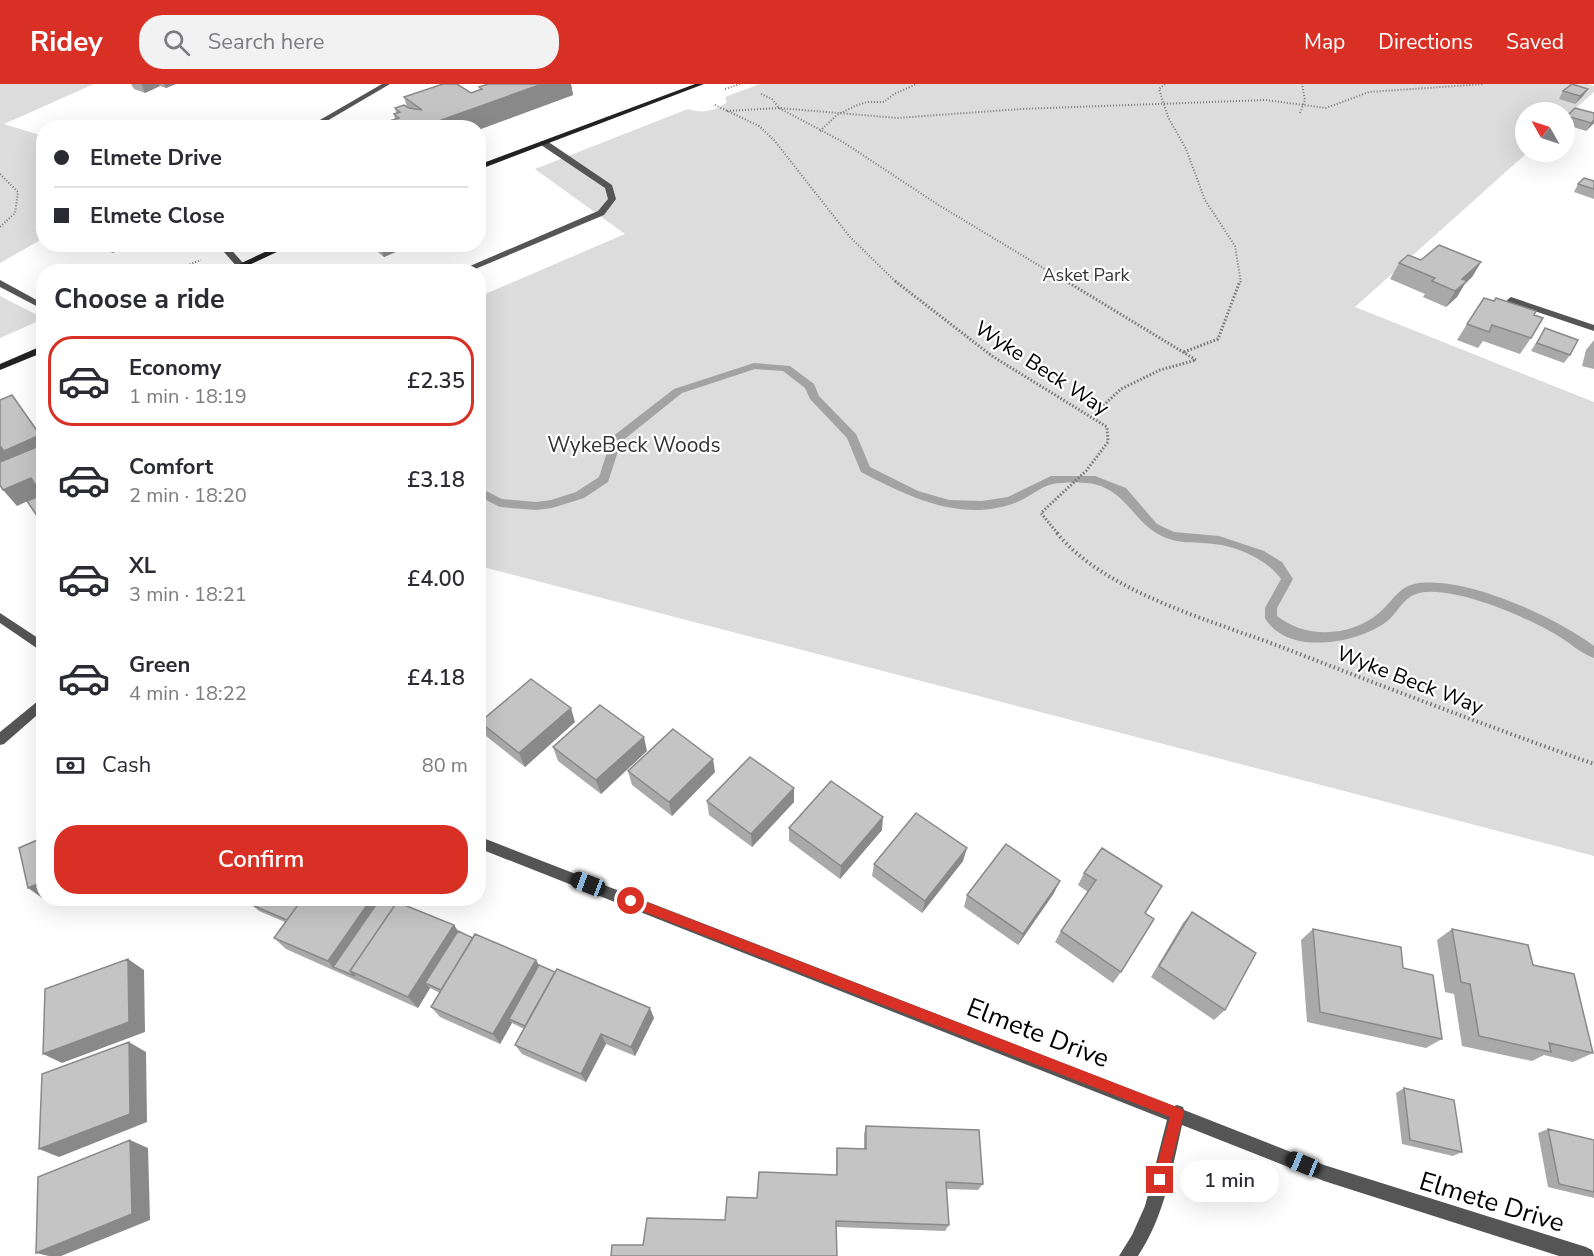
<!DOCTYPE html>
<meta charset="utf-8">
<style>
:root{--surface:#fff;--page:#f2f2f3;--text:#2b2b33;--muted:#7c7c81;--line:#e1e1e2;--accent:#d93025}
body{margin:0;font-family:"Nunito Sans",sans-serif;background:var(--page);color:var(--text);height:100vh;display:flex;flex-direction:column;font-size:22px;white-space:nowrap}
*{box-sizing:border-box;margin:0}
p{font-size:20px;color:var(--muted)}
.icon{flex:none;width:33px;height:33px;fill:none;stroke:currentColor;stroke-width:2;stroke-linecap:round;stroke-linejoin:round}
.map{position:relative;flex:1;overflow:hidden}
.details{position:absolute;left:36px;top:180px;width:450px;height:642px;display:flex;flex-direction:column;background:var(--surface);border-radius:24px;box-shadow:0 6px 24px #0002}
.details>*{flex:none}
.top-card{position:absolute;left:36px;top:36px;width:450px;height:132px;border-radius:24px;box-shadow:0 6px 24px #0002;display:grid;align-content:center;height:132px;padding:0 18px;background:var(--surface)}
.needle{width:39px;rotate:309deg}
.tools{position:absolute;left:1515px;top:18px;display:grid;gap:12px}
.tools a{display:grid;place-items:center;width:60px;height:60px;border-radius:50%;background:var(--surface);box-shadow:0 6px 24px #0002;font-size:30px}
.end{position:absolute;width:27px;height:27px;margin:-14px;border:8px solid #d93025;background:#fff;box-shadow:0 0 0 3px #fff}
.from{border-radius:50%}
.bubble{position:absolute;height:42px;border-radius:21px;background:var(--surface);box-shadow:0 6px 24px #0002;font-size:20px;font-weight:600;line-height:42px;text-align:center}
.car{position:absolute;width:18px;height:36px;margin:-18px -9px;border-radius:8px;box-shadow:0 0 4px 2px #0007;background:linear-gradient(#222 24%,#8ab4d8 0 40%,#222 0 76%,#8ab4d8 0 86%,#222 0)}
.top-card b{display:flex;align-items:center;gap:21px;height:57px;font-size:22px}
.top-card b+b{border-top:2px solid var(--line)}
.top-card i{width:15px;height:15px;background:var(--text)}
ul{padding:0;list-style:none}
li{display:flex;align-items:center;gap:18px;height:90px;margin:0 12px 9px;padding:0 6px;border:3px solid transparent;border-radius:24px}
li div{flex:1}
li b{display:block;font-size:22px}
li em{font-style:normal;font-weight:600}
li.selected{border-color:var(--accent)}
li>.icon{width:54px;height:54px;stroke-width:1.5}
h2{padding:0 18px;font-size:27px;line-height:72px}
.pay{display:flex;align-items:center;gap:15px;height:66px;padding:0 18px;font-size:22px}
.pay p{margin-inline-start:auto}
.primary-button{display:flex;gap:12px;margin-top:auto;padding:12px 18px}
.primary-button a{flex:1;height:69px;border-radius:24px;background:var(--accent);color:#fff;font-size:24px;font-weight:600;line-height:69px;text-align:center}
header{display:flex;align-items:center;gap:36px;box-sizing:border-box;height:84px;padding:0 30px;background:var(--accent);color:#fff}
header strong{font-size:28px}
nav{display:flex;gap:33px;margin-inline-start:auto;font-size:21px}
.search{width:420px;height:54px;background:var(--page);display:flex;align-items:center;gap:15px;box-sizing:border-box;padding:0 21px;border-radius:24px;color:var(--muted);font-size:22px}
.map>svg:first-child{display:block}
.green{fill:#dcdcdc}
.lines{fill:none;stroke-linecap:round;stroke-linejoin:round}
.stream{fill:#a3a3a3;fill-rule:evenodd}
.path-far2{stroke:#777;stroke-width:2;stroke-dasharray:1 2;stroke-linecap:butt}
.path-far1{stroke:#777;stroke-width:3;stroke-dasharray:1.5 2;stroke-linecap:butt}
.path{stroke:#777;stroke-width:4;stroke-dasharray:1.5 3;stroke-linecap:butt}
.lane{fill:#555;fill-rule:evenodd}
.street{fill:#555;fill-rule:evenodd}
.secondary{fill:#222;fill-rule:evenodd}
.wall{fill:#a9a9a9}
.shaded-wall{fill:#898989}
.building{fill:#c4c4c4;stroke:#898989;stroke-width:1.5}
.route{fill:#d93025}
.labels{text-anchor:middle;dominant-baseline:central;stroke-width:4.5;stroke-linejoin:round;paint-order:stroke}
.far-park-label{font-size:18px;fill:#333;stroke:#fff}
.street-label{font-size:21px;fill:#000;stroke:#fff}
.park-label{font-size:21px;fill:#333;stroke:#fff}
.near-street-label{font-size:26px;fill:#000;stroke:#fff}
</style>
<header>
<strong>Ridey</strong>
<div class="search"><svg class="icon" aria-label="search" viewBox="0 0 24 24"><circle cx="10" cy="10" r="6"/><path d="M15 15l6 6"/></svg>Search here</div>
<nav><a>Map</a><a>Directions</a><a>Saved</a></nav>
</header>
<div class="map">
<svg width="1594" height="1172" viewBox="0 0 1594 1172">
<rect width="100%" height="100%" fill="#fff"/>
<path class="green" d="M0,0H94L4,40L43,52L44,154L0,179Z
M760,0H1588L1594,2V8L1565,34L1564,28H1526L1528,68L1355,223L1594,318V772L479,482L478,213L625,150L535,85L688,25C701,30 717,27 727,18L725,13Z
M0,212L43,234V235L0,254Z"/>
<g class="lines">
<path class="stream" d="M754,279L790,282L814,300L819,312L856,350L870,383L918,407L949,416L982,417L1008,413L1051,392H1095L1126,404L1157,440L1174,448L1219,452L1264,467L1282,478L1293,495L1277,524V532C1306,555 1351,553 1379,529C1391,519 1398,504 1414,500C1462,490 1556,533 1594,562V574C1581,570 1568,557 1555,550C1526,533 1449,499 1416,510C1403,514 1397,530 1386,538C1356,560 1287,572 1265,534V524L1281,495C1268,476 1237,462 1214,460C1200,458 1183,460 1169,455C1136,445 1129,408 1094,400C1084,398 1063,398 1053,400C1039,403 1026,416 1012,420C959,438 907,412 861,388L847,354L810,315L805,304L783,287L755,285L682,309L621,358L608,398L584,414L552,424L536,426L500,423L478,412V403L502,415L536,418L551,416L576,408L599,393L612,353L674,305Z"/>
<path class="path-far2" d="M1165,0L1159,5L1168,33L1186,65L1205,116L1235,162L1241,199
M725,5L740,0
M761,10L772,15L779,24L843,58L937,120L1068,199
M715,21L759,42L774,56L850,153L897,199
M727,27L779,24L897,34L1021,25L1266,16L1326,24L1369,8L1484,0
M1300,29L1305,16L1302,0
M820,47L837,31L855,22L867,18H884L894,10L917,0
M0,90L18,108L15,129L0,143
M170,188L201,176"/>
<path class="path-far1" d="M895,197L992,272L1107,343L1108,358L1086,387L1041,429L1058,450
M1066,197L1196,276L1160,286L1121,305L1093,331
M1184,268L1218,255L1240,197"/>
<path class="path" d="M1057,449C1104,508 1213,537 1284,564C1387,604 1490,643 1594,680"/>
<path class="lane" d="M382,0H390L315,44H306Z
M541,57H547L612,101L616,115L604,131L468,188H456L598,127L608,115L605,104L541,61Z
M217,160H226L244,180V184H238Z
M0,196L44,220V226L0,203Z
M1511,213L1594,241V247L1508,218L1507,216Z"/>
<path class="street" d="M0,529L44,558V569L0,539Z
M44,612V625L4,660L0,661V648Z
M478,752L1174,1022L1177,1021L1183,1023L1184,1026L1324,1081L1586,1163L1592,1166L1594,1172H1559L1324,1097L1182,1041C1172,1086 1164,1133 1138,1172H1119L1132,1151L1145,1122L1167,1036L478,764Z"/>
<path class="secondary" d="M695,0H704L478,86V81Z
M282,160H294L234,188H222Z
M44,261V268L0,286V280Z"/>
</g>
<path class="wall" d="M131,0H176L166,4L160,2L145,9L134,5Z
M488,0H571L573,11L478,46V44L395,35L394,30L396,29L395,24L407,23L404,13L471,9L480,6L479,3Z
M1588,5L1583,12L1575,20L1559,15L1563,7Z
M1594,29V39L1586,47L1564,40V36L1567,32Z
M1594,97V115L1574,108L1578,100Z
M92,160H128L113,169L93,162Z
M368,160H414L384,173Z
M1421,176L1481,178L1472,193L1465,200L1457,213L1446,223L1423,213L1425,210L1390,195L1399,179Z
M1534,231L1531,254L1520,270L1483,257L1478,264L1457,256L1467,240Z
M1545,244L1570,271L1564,279L1531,267Z
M1594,256V285L1582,282L1586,266Z
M480,638H575L525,683L486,652Z
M553,663L647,667L601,710L558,677Z
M628,687L715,688L672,732L632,701Z
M794,704V718L752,763L709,731L707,717Z
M789,744L882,746L840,795L789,757Z
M963,777L922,829L872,792L874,780Z
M1084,789L1145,829L1121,888L1113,899L1055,858L1061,847L1088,808L1078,801Z
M1054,809L1018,861L964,823L967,811Z
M252,821H395L454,841L458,847L473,854L536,876L539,881L654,934L635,972L606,960L586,998L522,970L515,961L524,945L512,939L500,960L440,933L431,923L440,909L430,904L418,924L286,865L274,854L285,838L259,827Z
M1192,828L1225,926L1214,936L1151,893L1183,839Z
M1313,845L1403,884L1442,955L1426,964L1307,938L1301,856Z
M1452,845L1533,881L1593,969L1573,978L1544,971L1532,977L1462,962L1454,910L1445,908L1437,856Z
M1404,1004L1462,1068L1453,1072L1402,1060L1396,1009Z
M866,1042L983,1100L978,1106L947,1105L949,1141L945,1147L836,1143L643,1161L725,1136L757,1114L836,1091V1071L837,1064L864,1065V1050Z
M1548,1045L1594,1056V1114L1548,1103L1538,1049Z"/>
<path class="shaded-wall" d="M141,0H159L160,2L145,9Z
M164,0H176L166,4Z
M542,0H571L573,11L478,46V44H419Z
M1588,5L1583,12L1575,20L1580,12Z
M1594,36V39L1586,47L1591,39Z
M110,160H128L113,169L109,161Z
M380,160H414L384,173Z
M1481,178L1472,193L1465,199L1457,213L1446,223L1462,195Z
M12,311L44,355V371L0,378V361Z
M31,394L44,403V411L43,410L17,422L3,406Z
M571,624L575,638L525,683L519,669Z
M644,653L647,667L601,710L596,696Z
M713,675L715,688L672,732L669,718Z
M794,704V718L752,763L751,750Z
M883,733L882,746L840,795L841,782Z
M967,764L963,777L922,829L925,817Z
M44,797V814H49L45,816L28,804Z
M1060,797L1054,809L1018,861L1023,850Z
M372,814H380L333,883L328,877Z
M454,841L462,853L425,899L430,904L418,924L408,913Z
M128,875L144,886L145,948L62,979L43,970Z
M536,876L542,887L509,935L512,939L500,960L493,950Z
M650,924L654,934L635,972L631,963Z
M601,950L606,960L586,998L581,990Z
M129,958L146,968L147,1038L59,1073L39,1065Z
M130,1056L148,1064L150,1136L61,1172H49L36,1169Z"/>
<path class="building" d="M443,0H457L471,9L482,5L479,3L488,0H542L419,44H368L399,34L394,30L400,28L395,24L404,21L409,24L422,26L404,13Z
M1572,0L1588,5L1580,12L1563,7Z
M1575,24L1594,29V36L1591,39L1567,32Z
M1584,94L1594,97V105L1578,100Z
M1439,161L1481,178L1462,195L1467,197L1455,207L1432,197L1435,194L1399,179L1408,171L1421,176Z
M1484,214L1494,217L1496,214L1536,227L1534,231L1543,234L1531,254L1492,241L1489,248L1467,240Z
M1545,244L1578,256L1570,271L1537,259Z
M12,311L40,351L4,367L0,362V316Z
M44,360V376L40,378L44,384V403L38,405L31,394L3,406L0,401V378Z
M44,410V441H43L27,417Z
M531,595L571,624L519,669L480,638Z
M600,621L644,653L596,696L553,663Z
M673,645L713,675L669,718L628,687Z
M750,673L794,704L751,750L707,717Z
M831,697L883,733L841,782L789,744Z
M916,729L967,764L925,817L874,780Z
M44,753V797L28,804L19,764Z
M1006,760L1060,797L1023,850L967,811Z
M1102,764L1162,802L1145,829L1154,835L1121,888L1061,847L1096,796L1084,789Z
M257,814H303L287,836L252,821Z
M303,814H372L328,877L274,854Z
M380,815L395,821L350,887L355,892L333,883Z
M397,818L454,841L408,913L350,887Z
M1192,828L1256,869L1225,926L1159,882Z
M1313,845L1401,863L1403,884L1433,891L1442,955L1320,928Z
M1452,845L1528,861L1533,881L1574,890L1593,969L1549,959L1551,968L1479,952L1470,900L1461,898Z
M458,847L473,854L441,906L425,899Z
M475,850L536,876L493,950L431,923Z
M128,875L129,938L43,970L45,905Z
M539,881L555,888L525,942L509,935Z
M557,885L650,924L631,963L601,950L581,990L515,961Z
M129,958L130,1030L39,1065L42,990Z
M1404,1004L1454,1016L1462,1068L1410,1056Z
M866,1042L979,1046L983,1100L946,1098L949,1141L836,1137L837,1172H611L612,1161H643L647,1134L725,1136L727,1113L757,1114L759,1088L837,1091V1064L866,1065Z
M1548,1045L1594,1056V1108L1559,1100Z
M130,1056L132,1130L36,1169L38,1093Z"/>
<path class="route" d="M631,812L1182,1025L1184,1029L1165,1101L1160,1103L1153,1096L1170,1033L627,821L626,817Z"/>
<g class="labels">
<g class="far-park-label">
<text x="1086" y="191">Asket Park</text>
</g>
<g class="street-label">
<text transform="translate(1042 284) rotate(33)">Wyke Beck Way</text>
<text transform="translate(1410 596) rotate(21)">Wyke Beck Way</text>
</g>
<g class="park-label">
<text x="634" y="361">WykeBeck Woods</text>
</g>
<g class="near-street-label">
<text transform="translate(1038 949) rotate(21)">Elmete Drive</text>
<text transform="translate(1492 1118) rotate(17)">Elmete Drive</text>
</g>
</g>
</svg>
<div class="tools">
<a><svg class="needle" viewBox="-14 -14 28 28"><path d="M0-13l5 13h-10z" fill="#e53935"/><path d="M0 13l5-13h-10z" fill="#7c7c81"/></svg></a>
</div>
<i class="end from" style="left:631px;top:817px"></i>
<i class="end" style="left:1160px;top:1096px"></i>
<div class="bubble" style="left:1180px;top:1076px;width:99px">1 min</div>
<i class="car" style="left:588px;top:800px;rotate:291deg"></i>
<i class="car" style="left:1303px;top:1080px;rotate:292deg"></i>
<div class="top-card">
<b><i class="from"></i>Elmete Drive</b>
<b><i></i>Elmete Close</b>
</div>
<section class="details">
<h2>Choose a ride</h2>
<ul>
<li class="selected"><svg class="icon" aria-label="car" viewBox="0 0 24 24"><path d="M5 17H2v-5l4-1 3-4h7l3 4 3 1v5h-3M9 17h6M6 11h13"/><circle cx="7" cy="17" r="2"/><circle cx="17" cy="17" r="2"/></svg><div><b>Economy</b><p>1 min · 18:19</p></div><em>£2.35</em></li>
<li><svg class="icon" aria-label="car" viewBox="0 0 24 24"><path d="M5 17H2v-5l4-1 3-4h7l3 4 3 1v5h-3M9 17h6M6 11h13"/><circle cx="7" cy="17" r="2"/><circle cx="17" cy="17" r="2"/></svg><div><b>Comfort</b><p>2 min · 18:20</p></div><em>£3.18</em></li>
<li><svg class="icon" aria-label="car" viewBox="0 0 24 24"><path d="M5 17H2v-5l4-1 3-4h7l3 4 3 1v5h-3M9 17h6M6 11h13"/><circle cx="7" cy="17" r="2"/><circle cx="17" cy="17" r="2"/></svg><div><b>XL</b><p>3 min · 18:21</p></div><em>£4.00</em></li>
<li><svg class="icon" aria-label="car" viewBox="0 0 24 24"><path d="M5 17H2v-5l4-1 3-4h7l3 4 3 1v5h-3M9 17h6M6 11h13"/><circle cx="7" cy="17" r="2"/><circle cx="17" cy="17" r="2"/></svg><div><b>Green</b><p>4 min · 18:22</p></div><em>£4.18</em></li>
</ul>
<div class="pay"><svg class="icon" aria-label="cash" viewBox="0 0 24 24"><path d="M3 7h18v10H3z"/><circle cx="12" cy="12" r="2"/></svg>Cash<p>80 m</p></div>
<div class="primary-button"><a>Confirm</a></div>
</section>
</div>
